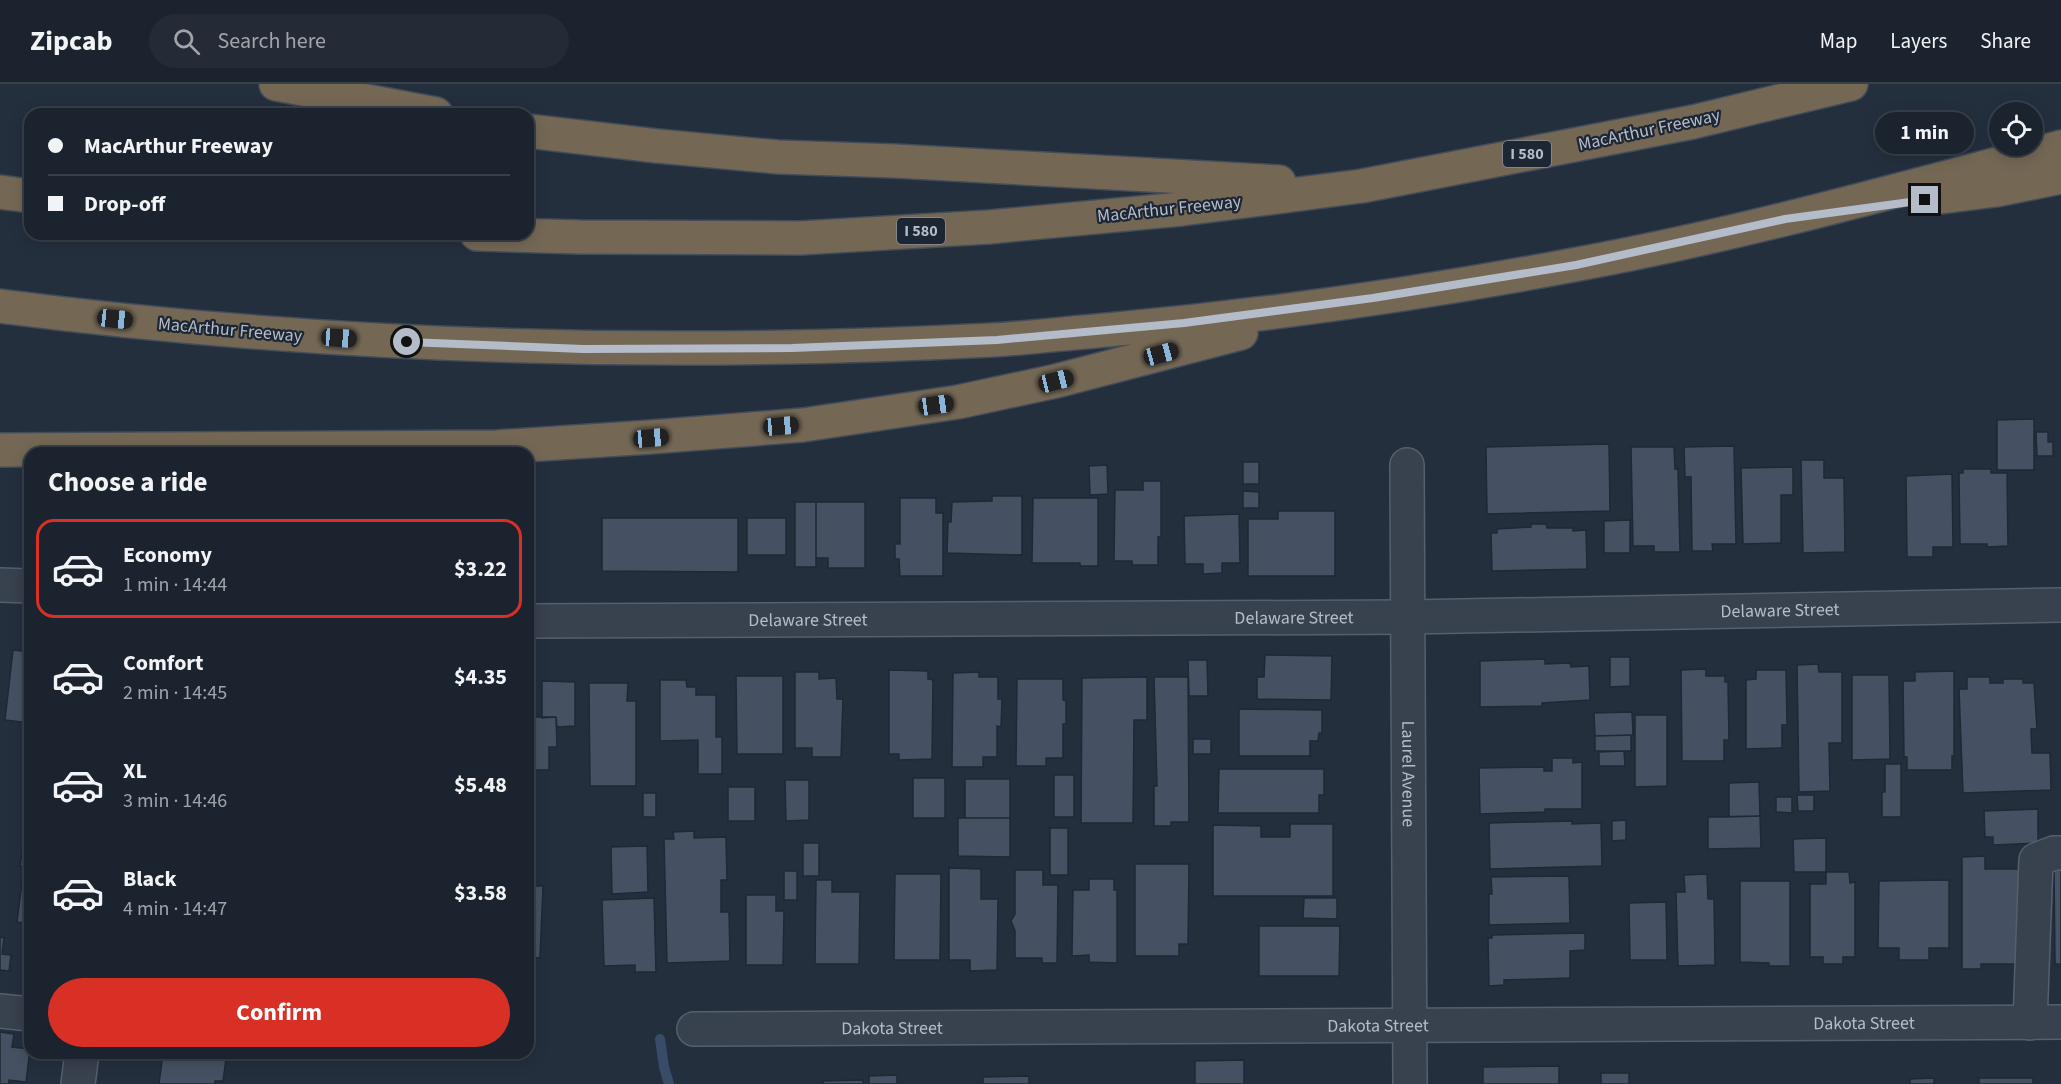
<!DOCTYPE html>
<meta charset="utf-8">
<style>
:root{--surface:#1b232e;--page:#242b36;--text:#f1f3f6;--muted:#a0a4aa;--line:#39404a;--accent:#d93025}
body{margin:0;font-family:"Source Sans 3",sans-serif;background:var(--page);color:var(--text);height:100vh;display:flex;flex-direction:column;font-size:22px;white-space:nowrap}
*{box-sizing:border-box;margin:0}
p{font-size:20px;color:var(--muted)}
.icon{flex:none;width:33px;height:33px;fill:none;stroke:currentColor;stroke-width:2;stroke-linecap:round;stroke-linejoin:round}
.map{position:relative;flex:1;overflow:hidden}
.panel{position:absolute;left:24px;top:363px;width:510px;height:612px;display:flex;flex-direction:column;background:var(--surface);border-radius:18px;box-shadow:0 3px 15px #0003,0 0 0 2px var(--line)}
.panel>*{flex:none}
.banner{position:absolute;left:24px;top:24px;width:510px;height:132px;border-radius:18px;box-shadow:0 3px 15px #0003,0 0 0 2px var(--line);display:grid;align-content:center;height:132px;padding:0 24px;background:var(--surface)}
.buttons{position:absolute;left:1989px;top:18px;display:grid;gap:12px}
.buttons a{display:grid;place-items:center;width:54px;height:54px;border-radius:50%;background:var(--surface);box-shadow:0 3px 15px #0003,0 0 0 2px var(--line);font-size:30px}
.end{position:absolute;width:27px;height:27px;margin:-14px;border:8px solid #b4bcc9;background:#111;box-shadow:0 0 0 3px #111}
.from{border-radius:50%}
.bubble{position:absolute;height:42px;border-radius:21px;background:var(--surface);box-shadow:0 3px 15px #0003,0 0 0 2px var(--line);font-size:20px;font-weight:700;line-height:42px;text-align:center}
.car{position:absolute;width:18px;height:36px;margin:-18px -9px;border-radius:8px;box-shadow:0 0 4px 2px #0007;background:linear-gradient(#222 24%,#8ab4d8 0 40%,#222 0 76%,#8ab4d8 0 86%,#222 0)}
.banner b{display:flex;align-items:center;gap:21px;height:57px;font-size:22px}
.banner b+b{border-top:2px solid var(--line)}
.banner i{width:15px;height:15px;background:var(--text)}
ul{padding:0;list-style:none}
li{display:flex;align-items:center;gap:18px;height:99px;margin:0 12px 9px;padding:0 12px;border:3px solid transparent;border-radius:18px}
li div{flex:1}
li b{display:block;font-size:22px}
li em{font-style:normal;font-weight:700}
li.active{border-color:var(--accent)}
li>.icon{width:54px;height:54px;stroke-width:1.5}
h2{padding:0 24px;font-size:27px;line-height:72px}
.button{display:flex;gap:12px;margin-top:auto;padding:12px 24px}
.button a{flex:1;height:69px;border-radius:36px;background:var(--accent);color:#fff;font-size:24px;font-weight:700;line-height:69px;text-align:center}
header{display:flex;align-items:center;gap:36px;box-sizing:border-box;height:84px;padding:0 30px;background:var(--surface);border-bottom:2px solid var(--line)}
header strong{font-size:28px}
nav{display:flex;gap:33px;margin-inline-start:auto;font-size:21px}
.search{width:420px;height:54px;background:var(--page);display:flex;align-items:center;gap:15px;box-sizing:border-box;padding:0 21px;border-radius:33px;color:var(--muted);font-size:22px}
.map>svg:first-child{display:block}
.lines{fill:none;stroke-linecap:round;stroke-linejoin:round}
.stream{stroke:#394c67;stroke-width:10}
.building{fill:#455162;stroke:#1f2835;stroke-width:1.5}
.minor-casing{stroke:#565f6c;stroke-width:36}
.highway-casing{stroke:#434c59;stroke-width:36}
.minor{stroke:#38414e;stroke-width:33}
.highway{stroke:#746855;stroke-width:33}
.route{stroke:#b4bcc9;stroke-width:8}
.labels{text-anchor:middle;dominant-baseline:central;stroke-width:4.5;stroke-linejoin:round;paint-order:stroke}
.shield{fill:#1d2633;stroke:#878f9c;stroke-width:1.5}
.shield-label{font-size:16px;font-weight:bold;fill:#b4bcc9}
.street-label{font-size:18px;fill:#b4bcc9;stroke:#1d2633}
</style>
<header>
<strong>Zipcab</strong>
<div class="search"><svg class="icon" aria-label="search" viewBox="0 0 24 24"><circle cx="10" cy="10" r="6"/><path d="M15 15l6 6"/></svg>Search here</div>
<nav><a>Map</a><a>Layers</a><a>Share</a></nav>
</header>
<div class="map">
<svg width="2061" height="1000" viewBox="0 0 2061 1000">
<rect width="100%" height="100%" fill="#242f3e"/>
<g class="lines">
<path class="stream" d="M660,955L664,983L669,1000"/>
</g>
<path class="building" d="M2034,335V386H1997V336Z
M2036,348H2048V358H2053V372H2037Z
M1609,360L1610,427L1487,430L1486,363Z
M1734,362L1736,460H1712L1713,467H1692L1691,393H1685L1684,363Z
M1631,363H1674L1675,385H1678L1680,468H1654V462H1633Z
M1801,376H1824V394H1844L1845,468L1803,469Z
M1243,378H1259V400H1243Z
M1107,381L1108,410L1090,411L1089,382Z
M1793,383V411H1781V459L1743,460L1741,384Z
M1963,385H1991V389H2007L2008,462L1987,463V460H1960L1959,389H1963Z
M1952,390L1953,463H1933V473H1907L1906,392Z
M1143,397H1161V453H1158V481H1132V477H1114L1115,406H1143Z
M1243,407L1259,408V424H1243Z
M992,412H1022V471L947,469L948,438H951L952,418L992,417Z
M900,414H936V429H943V492H900L899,475H895V460H900Z
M1033,414H1098V482H1080V479H1032Z
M795,418H816V483H795Z
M816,418H865V484H828V474H816Z
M1278,427H1335V492H1248V435H1278Z
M1239,430L1240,479H1222V489L1203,490V480H1185L1184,432Z
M602,434H738V488L602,487Z
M747,434H786V471H747Z
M1630,436V469H1604V437Z
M1531,440H1546L1547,444H1573V447L1586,446L1587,485L1492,487L1491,449H1497V445L1531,443Z
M13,566L30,568V639L5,636Z
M1265,571L1332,572L1331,616L1257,615V593H1264Z
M1610,573H1630V602L1610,603Z
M1545,575V580L1570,579L1571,583L1589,582L1590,616L1542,619V622L1480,623V577Z
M1188,576H1207L1208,612H1189Z
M1818,580L1819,588H1842V659H1829L1830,707L1799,708L1797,581Z
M1706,585V592H1725V598H1728L1729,656H1724V677H1682L1681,586Z
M889,586L928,587V595L933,596L932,675L899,676V670H889Z
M1756,586H1786L1787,641H1782V664L1746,665V596L1756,595Z
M1954,587V672H1952V686H1907V673H1904L1903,597H1915V588Z
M795,588H819V595L836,594L837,615H843L841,673H812V664H795Z
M979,588V593H998V615H1002L1001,643L997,642V673H983V683H952L953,589Z
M1852,591H1889L1890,675L1852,676Z
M736,592H783V670H737Z
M1147,593V636H1134L1133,739H1081L1082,594Z
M1154,593H1188L1189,738H1171V742H1154V702H1157Z
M1967,593H1990V599H2003V595H2023V599H2034L2037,645H2031L2032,669H2050L2051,706L1963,709L1959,605H1967Z
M1017,595H1063V616L1066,617V640H1063V674H1046V682H1016Z
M660,596H686L687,603H696V611H716V653H722V690H698V656L660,657Z
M542,597L575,598V642L557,643L556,633L542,634Z
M589,599H628L627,617H636V702H590Z
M1239,625L1322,626V649H1319L1318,657H1310V672H1239Z
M1632,628L1633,651L1595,652L1594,629Z
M1635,631H1667V702L1635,703Z
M528,633H556L557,663H549V686H528Z
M1631,651V667H1595V652Z
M1193,655H1211V670H1193Z
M1624,667L1625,682H1599V668Z
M1552,674H1573V679L1582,678V725H1545V728L1480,730L1479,684L1544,683V687H1552Z
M1885,680H1901V733H1882V708H1885Z
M1219,685H1324V711H1319V729H1218Z
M1054,691H1074V733H1054Z
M913,694H945V734H913Z
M965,695H1010V734H965Z
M785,696H809V736L786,737Z
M1759,698L1760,732L1729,733V699Z
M728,703H755V737H728Z
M643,709H656V733H643Z
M1797,711H1814V727H1798Z
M1776,713H1792V729L1776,728Z
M2038,725V759L1993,761V753H1985L1984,727Z
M1760,732L1761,764L1708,765V733Z
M958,734H1010V773L958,772Z
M1626,736V756L1612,757V737Z
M1572,737V740L1601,739L1602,782L1490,785L1489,739Z
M528,739H535L533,780H528Z
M1290,740H1333V812H1213V741L1261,742V753H1290Z
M1050,744H1068V791H1050Z
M694,747V754L726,753L727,796H721V828H729L730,877L667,879L664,755H674L673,748Z
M1826,754V788H1794L1793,755Z
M24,756L30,757V840L17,838L24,782H20Z
M803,759H819V792H803Z
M647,762L648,808L612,810L611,763Z
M1985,772V785H2019L2020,880H1981V885H1962V773Z
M1135,780H1189L1188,860H1179V872H1135Z
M2054,783H2061V880H2055Z
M949,784L981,785V815H998L997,886L970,887V876H949Z
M1015,786H1043V801H1058L1057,879H1042V874H1015V847L1011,837L1015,830Z
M784,787H797V816H784Z
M1826,788H1849L1850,799L1855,798V873H1843V880H1823V873H1810V800H1826Z
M895,790H941L940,876H894Z
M1707,790L1708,815H1714L1715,881L1678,882L1676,808H1685L1684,791Z
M1569,792L1570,839L1489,841V810H1492L1491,793Z
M1089,795H1114V806H1117V879L1089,878V871L1072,872L1073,806H1089Z
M816,796H832V808H860L859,880H815Z
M1949,796V864H1929V876H1899V864H1878L1879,797Z
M1740,797H1790V882H1769V879L1740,878Z
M528,802H543L540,874L528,873Z
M746,811H776V827H784L783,881H746Z
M654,814L656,888H635V881L604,882L602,816Z
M1304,814H1337V835L1303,834Z
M1666,818L1667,876H1630L1629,819Z
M1259,842H1340L1339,892H1259Z
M1585,849V866L1570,867V894L1504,896V901L1489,902L1488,854H1492V851Z
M0,853L4,854L2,870L11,871L9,887L0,886Z
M0,948L14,950L12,963L30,965L26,998L9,996V1000H0Z
M163,969H218V974L226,975L223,997H215V1000H159Z
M1244,976V1000H1195V977Z
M1559,982V1000H1483V983Z
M1601,989H1629V1000H1601Z
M897,991V1000H869V992Z
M1029,992V1000H983V993Z
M1934,994V1000H1910V995Z
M1979,994H2033V1000H1979Z
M863,996V1000H823V997Z"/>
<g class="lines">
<g class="minor-casing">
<g id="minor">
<path id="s1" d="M1407,381L1410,1000"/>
<path d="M0,501L30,502"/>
<path id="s2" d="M528,537L1409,533L2061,521"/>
<path d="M0,927L30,930"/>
<path d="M2030,939L2036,776L2054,769H2061"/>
<path id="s3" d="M694,945L2061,938"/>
<path d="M78,1000L82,969"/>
</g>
</g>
<g class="highway-casing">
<path id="highway" d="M276,0L436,30
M528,47L657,62L778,73L895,77L1279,98
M0,108L30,112
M1941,113L1996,106L2061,93
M477,150L580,153L800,154L989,143L1182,125L1362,102L1693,38L1851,0
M0,222C329,264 661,273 992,256C1030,254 1069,249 1107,246C1263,232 1419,210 1573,181C1738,151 1899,106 2061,63
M0,366L497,363L651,353L803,341L958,318L1056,297L1241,249"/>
</g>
<use href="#minor" class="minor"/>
<use href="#highway" class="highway"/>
</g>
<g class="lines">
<path class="route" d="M407,258L583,265L792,264L997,256L1184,239L1373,214L1576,181L1785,135L1925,116"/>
</g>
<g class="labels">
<g class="shield">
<rect x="1503" y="57" width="48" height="26" rx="4.5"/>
<rect x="897" y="134" width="48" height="26" rx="4.5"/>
</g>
<g class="shield-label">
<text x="1527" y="70">I 580</text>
<text x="921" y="147">I 580</text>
</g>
<g class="street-label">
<text transform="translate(1649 46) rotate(-12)">MacArthur Freeway</text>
<text transform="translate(1169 125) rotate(-6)">MacArthur Freeway</text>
<text transform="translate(230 246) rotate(5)">MacArthur Freeway</text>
<text stroke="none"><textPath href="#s2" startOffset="1252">Delaware Street</textPath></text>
<text stroke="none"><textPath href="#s2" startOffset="766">Delaware Street</textPath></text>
<text stroke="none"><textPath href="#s2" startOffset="280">Delaware Street</textPath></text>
<text stroke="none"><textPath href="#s1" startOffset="309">Laurel Avenue</textPath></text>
<text stroke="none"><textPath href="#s3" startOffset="1170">Dakota Street</textPath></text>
<text stroke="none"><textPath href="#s3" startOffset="684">Dakota Street</textPath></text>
<text stroke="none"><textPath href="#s3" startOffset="198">Dakota Street</textPath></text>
</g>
</g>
</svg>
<div class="buttons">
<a><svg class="icon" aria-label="locate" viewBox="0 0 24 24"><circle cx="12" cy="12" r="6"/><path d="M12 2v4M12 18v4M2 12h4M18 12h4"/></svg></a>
</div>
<i class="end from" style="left:407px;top:258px"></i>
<i class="end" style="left:1925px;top:116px"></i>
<div class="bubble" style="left:1875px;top:28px;width:99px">1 min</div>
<i class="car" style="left:115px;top:235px;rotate:96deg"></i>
<i class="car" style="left:339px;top:254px;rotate:94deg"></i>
<i class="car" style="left:1161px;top:270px;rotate:75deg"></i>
<i class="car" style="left:1056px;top:297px;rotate:76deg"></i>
<i class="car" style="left:936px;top:321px;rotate:82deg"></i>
<i class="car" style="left:781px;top:342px;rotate:85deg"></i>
<i class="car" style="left:651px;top:354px;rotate:85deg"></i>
<div class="banner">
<b><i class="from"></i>MacArthur Freeway</b>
<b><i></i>Drop-off</b>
</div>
<section class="panel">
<h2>Choose a ride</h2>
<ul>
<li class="active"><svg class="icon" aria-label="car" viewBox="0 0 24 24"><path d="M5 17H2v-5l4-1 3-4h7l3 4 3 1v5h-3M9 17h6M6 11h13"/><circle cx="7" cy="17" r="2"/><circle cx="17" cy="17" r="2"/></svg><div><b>Economy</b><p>1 min · 14:44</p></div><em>$3.22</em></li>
<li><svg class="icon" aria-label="car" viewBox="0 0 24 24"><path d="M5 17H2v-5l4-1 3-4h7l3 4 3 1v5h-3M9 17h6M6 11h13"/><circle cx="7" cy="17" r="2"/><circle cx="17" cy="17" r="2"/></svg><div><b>Comfort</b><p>2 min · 14:45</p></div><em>$4.35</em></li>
<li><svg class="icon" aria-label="car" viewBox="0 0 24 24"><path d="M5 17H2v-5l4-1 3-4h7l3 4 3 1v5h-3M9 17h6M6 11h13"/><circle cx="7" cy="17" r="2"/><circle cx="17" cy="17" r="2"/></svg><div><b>XL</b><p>3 min · 14:46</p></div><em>$5.48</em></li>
<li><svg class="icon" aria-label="car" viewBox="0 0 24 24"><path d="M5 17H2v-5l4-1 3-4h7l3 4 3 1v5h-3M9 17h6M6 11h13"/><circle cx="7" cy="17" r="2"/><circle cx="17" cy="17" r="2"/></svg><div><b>Black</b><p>4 min · 14:47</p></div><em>$3.58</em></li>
</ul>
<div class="button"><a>Confirm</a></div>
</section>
</div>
